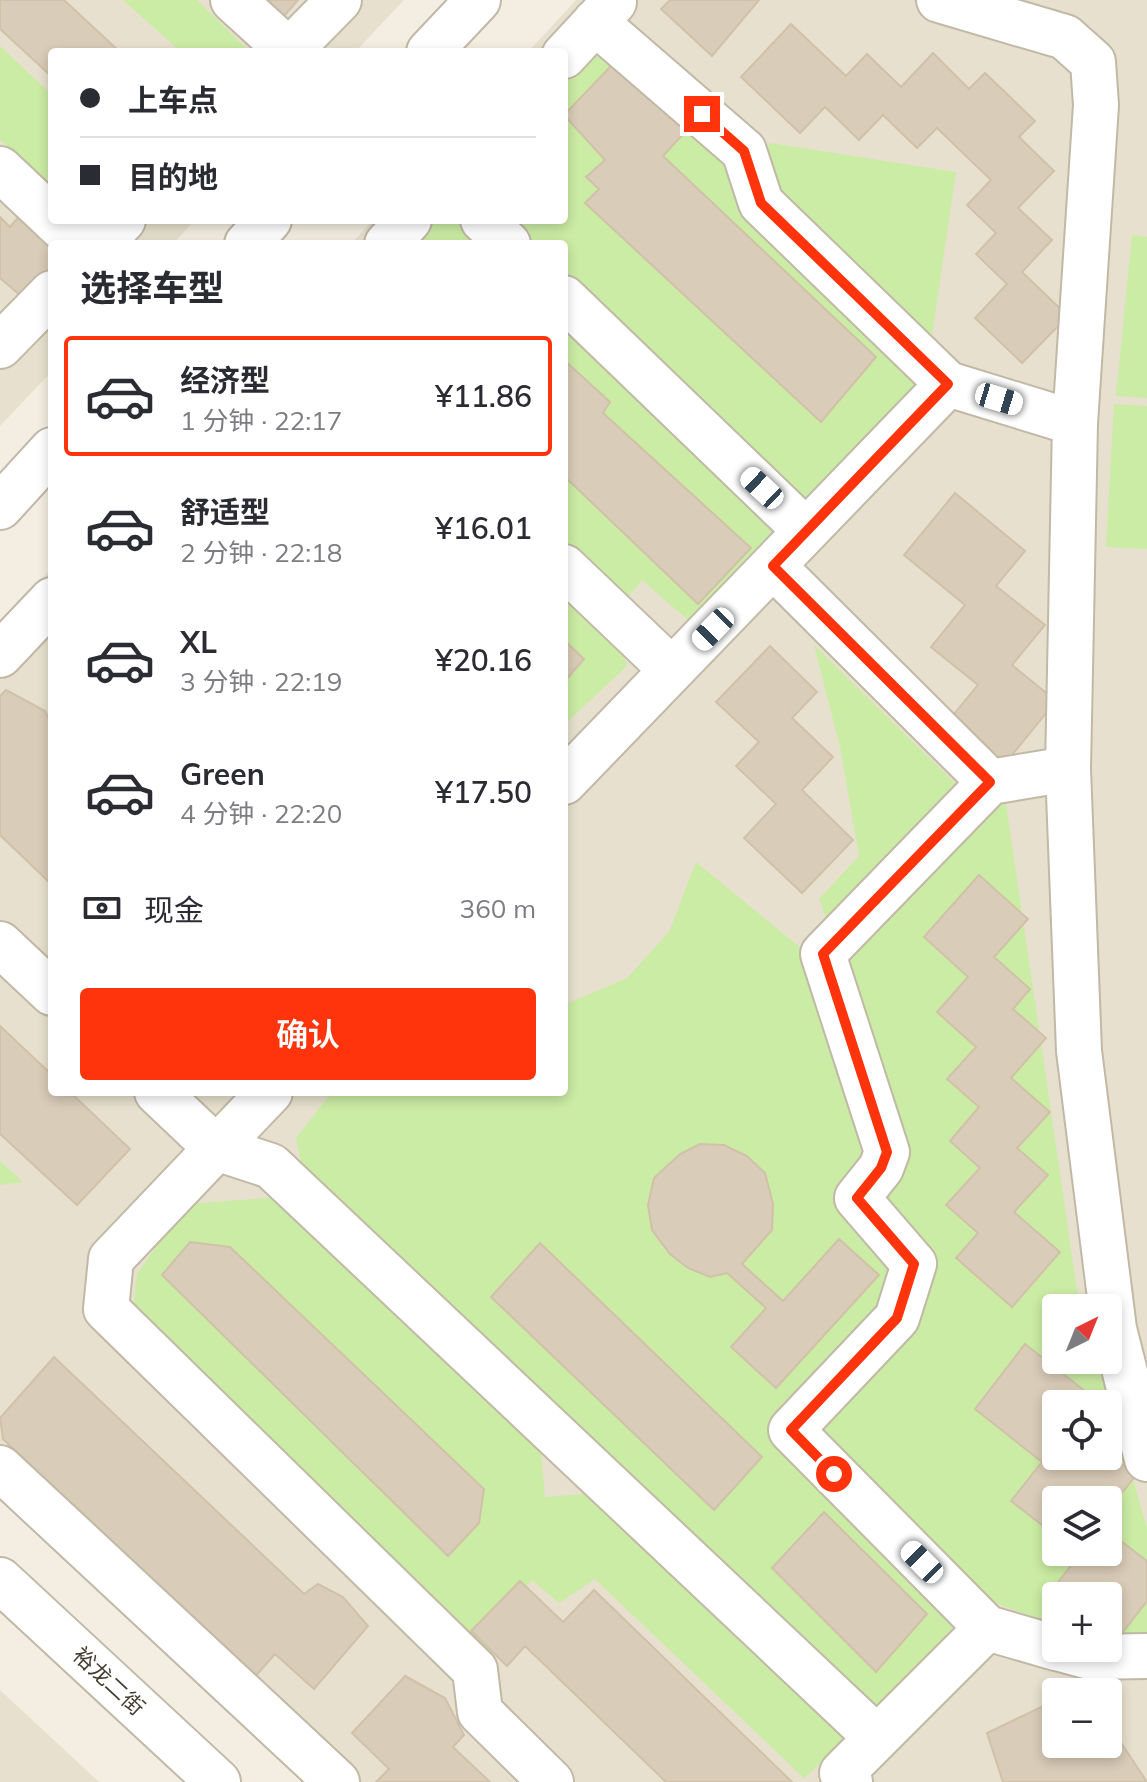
<!DOCTYPE html>
<html lang="zh">
<meta charset="utf-8">
<style>
:root{--surface:#fff;--page:#f7f7f7;--text:#2b2b33;--muted:#7c7c81;--line:#e1e1e2;--accent:#ff330c}
body{margin:0;font-family:Mulish,"Noto Sans SC",sans-serif;background:var(--page);color:var(--text);height:100vh;display:flex;flex-direction:column;font-size:30px;white-space:nowrap}
*{box-sizing:border-box;margin:0}
p{font-size:26px;color:var(--muted)}
.icon{flex:none;width:44px;height:44px;fill:none;stroke:currentColor;stroke-width:2;stroke-linecap:round;stroke-linejoin:round}
.map{position:relative;flex:1;overflow:hidden}
.drawer{position:absolute;left:48px;top:240px;width:520px;height:856px;display:flex;flex-direction:column;background:var(--surface);border-radius:8px;box-shadow:0 4px 12px #0003}
.drawer>*{flex:none}
.guide{position:absolute;left:48px;top:48px;width:520px;height:176px;border-radius:8px;box-shadow:0 4px 12px #0003;display:grid;align-content:center;height:176px;padding:0 32px;background:var(--surface)}
.needle{width:52px;rotate:43deg}
.tools{position:absolute;left:1042px;top:1294px;display:grid;gap:16px}
.tools a{display:grid;place-items:center;width:80px;height:80px;border-radius:8px;background:var(--surface);box-shadow:0 4px 12px #0003;font-size:40px}
.end{position:absolute;width:36px;height:36px;margin:-18px;border:10px solid #ff330c;background:#fff;box-shadow:0 0 0 4px #fff}
.from{border-radius:50%}
.car{position:absolute;width:24px;height:48px;margin:-24px -12px;border-radius:10px;box-shadow:0 0 6px 2px #0007;background:linear-gradient(#fff 24%,#345 0 40%,#fff 0 76%,#345 0 86%,#fff 0)}
.guide b{display:flex;align-items:center;gap:28px;height:76px;font-size:30px}
.guide b+b{border-top:2px solid var(--line)}
.guide i{width:20px;height:20px;background:var(--text)}
ul{padding:0;list-style:none}
li{display:flex;align-items:center;gap:24px;height:120px;margin:0 16px 12px;padding:0 16px;border:4px solid transparent;border-radius:8px}
li div{flex:1}
li b{display:block;font-size:30px}
li em{font-style:normal;font-weight:600}
li.current{border-color:var(--accent)}
li>.icon{width:72px;height:72px;stroke-width:1.5}
h2{padding:0 32px;font-size:36px;line-height:96px}
.pay{display:flex;align-items:center;gap:20px;height:88px;padding:0 32px;font-size:30px}
.pay p{margin-inline-start:auto}
.primary-button{display:flex;gap:16px;margin-top:auto;padding:16px 32px}
.primary-button a{flex:1;height:92px;border-radius:8px;background:var(--accent);color:#fff;font-size:32px;font-weight:600;line-height:92px;text-align:center}
.map>svg:first-child{display:block}
.residential{fill:#e7e0ce;fill-rule:evenodd}
.green{fill:#cbeca4;fill-rule:evenodd}
.building{fill:#d9ccb8;stroke:#d1c1a8;stroke-width:2}
.lines{fill:none;stroke-linecap:round;stroke-linejoin:round}
.minor-casing{stroke:#c1b8a6;stroke-width:48}
.minor{stroke:#fff;stroke-width:44}
.route{stroke:#ff330c;stroke-width:10}
.labels{text-anchor:middle;dominant-baseline:central;stroke-width:7;stroke-linejoin:round;paint-order:stroke}
.street-label{font-size:22px;fill:#443d31;stroke:#fff}
</style>
<div class="map">
<svg width="1147" height="1782" viewBox="0 0 1147 1782">
<rect width="100%" height="100%" fill="#f3eee1"/>
<path class="residential" d="M0,0H404L355,52H52V220H195L173,244H52V371L0,426Z
M576,0H1147V1782H308L0,1487V624L52,568V1092H564V244H351L373,220H564V52H528ZM1056,1308H1108V1360H1056ZM1056,1404H1108V1456H1056ZM1056,1500H1108V1552H1056ZM1056,1596H1108V1648H1056ZM1056,1692H1108V1744H1056Z
M0,1690L99,1782H0Z"/>
<path class="green" d="M123,0H197L250,52H181Z
M598,43L744,178L770,143L956,172L926,376L695,626L642,580L609,620L627,666L564,725V244H408L431,220H564V80Z
M0,46L52,95V187L0,140Z
M1132,235L1147,237V398L1116,396Z
M1114,404L1147,406V549L1106,547Z
M814,645L958,786L1004,790L1077,1290L1083,1308H1056V1360H1098L1147,1528V1644L1120,1646L1108,1596H1056V1625L973,1595L799,1431L910,1313L865,1200L881,1070L819,899L859,856L840,747ZM1056,1404H1108V1456H1056ZM1056,1500H1108V1552H1056Z
M696,862L824,967L872,1175L907,1263L892,1301L771,1427L960,1624L893,1702L857,1710L537,1408L545,1497L613,1492L854,1731L804,1778L595,1579L559,1603L532,1580L474,1649L133,1311L137,1274L186,1204L279,1197L303,1172L296,1138L332,1092H564V1005L627,978L669,932Z
M0,1161L23,1182L0,1185Z"/>
<path class="building" d="M0,0H64L120,52H52V77L0,29Z
M267,0H298L284,16Z
M670,0H759L712,56L661,9Z
M791,24L846,76L867,54L901,87L933,53L969,89L985,73L1035,121L1019,137L1054,171L1018,208L1052,240L1022,272L1068,316L1022,363L975,318L1007,284L976,254L996,233L967,205L991,180L937,128L917,148L883,115L859,140L825,107L800,133L741,77Z
M612,65L686,131L663,156L876,357L821,422L585,203L599,189L586,177L605,160L564,115Z
M22,213L52,244V267L22,297L0,278V217L10,227Z
M564,360L610,402L603,413L751,548L698,604L564,476Z
M955,493L1025,551L996,586L1045,625L1012,665L1056,701L1004,765L949,720L978,685L931,647L965,605L904,555Z
M564,640L584,659L564,682Z
M770,646L817,692L792,718L833,757L802,790L853,840L802,893L744,838L776,804L736,766L759,742L716,702Z
M6,690L45,711L52,725V885L0,835V696Z
M979,875L1028,919L994,957L1030,989L1013,1009L1046,1038L1011,1078L1050,1112L1017,1148L1048,1175L1014,1212L1060,1252L1012,1307L956,1258L978,1233L946,1205L980,1168L950,1141L979,1107L947,1079L976,1047L937,1012L968,977L924,937Z
M0,1026L52,1075V1092H70L130,1149L77,1205L0,1134Z
M700,1144L724,1145L747,1156L765,1173L773,1204L772,1230L742,1264L783,1301L839,1239L879,1275L776,1388L731,1347L766,1308L727,1273L710,1277L688,1268L670,1254L652,1230L648,1205L654,1178L680,1154Z
M190,1242L230,1247L484,1489L479,1523L448,1556L162,1275Z
M540,1243L762,1457L714,1510L491,1297Z
M1025,1344L1095,1399L1091,1404H1056V1456H1108V1454L1136,1475L1108,1511V1500H1056V1536L1011,1501L1042,1462L975,1409Z
M54,1357L304,1594L318,1584L343,1597L368,1626L314,1689L275,1654L253,1679L3,1439L0,1418Z
M824,1512L927,1614L876,1672L772,1568Z
M1108,1531L1147,1561V1601L1112,1646L1108,1642V1596H1056V1602L1048,1595L1080,1554L1077,1552H1108Z
M520,1581L563,1622L594,1590L792,1782H666L525,1646L507,1666L471,1631Z
M405,1676L445,1698L464,1735L453,1747L490,1782H376L389,1769L352,1733Z
M1056,1700V1744H1108V1723L1147,1782H1003L987,1733Z"/>
<g class="lines">
<g class="minor-casing">
<path id="minor" d="M233,0L289,51
M939,0L1065,37L1093,62L1096,105L1075,423
M595,22L744,151L761,203L948,384
M288,52L339,0
M429,52L478,0
M564,56L614,2
M0,169L52,218
M54,220L80,244
M483,220L508,244
M100,244L123,220
M247,244L269,220
M387,244L409,220
M564,298L806,531
M0,346L52,293
M0,507L52,450
M773,566L990,782L1068,769
M564,567L672,670
M0,655L52,600
M564,782L948,384L1075,423L1068,769L1079,1051L1114,1329L1147,1459
M0,944L52,993
M157,1092L216,1148L271,1166L877,1738L842,1773L850,1782
M270,1092L111,1259L106,1309L475,1670L480,1712L551,1782
M0,1468L337,1782
M0,1580L218,1782
M987,1628L1056,1648
M1057,1648L1090,1657L1147,1656
M877,1738L987,1628L791,1430L897,1318L914,1264L857,1198L881,1168L887,1152L823,954L990,782"/>
</g>
<use href="#minor" class="minor"/>
</g>
<g class="lines">
<path class="route" d="M702,114L744,151L761,203L948,384L773,566L990,782L823,954L887,1152L881,1168L857,1198L914,1264L897,1318L791,1430L834,1474"/>
</g>
<g class="labels">
<g class="street-label">
<text transform="translate(109 1681) rotate(43)">裕龙二街</text>
</g>
</g>
</svg>
<div class="tools">
<a><svg class="needle" viewBox="-14 -14 28 28"><path d="M0-13l5 13h-10z" fill="#e53935"/><path d="M0 13l5-13h-10z" fill="#7c7c81"/></svg></a>
<a><svg class="icon" aria-label="locate" viewBox="0 0 24 24"><circle cx="12" cy="12" r="6"/><path d="M12 2v4M12 18v4M2 12h4M18 12h4"/></svg></a>
<a><svg class="icon" aria-label="layers" viewBox="0 0 24 24"><path d="M12 4l9 5-9 5-9-5zM3 14l9 5 9-5"/></svg></a>
<a>+</a>
<a>−</a>
</div>
<i class="end from" style="left:834px;top:1474px"></i>
<i class="end" style="left:702px;top:114px"></i>
<i class="car" style="left:999px;top:399px;rotate:107deg"></i>
<i class="car" style="left:762px;top:488px;rotate:313deg"></i>
<i class="car" style="left:713px;top:629px;rotate:224deg"></i>
<i class="car" style="left:922px;top:1562px;rotate:315deg"></i>
<div class="guide">
<b><i class="from"></i>上车点</b>
<b><i></i>目的地</b>
</div>
<section class="drawer">
<h2>选择车型</h2>
<ul>
<li class="current"><svg class="icon" aria-label="car" viewBox="0 0 24 24"><path d="M5 17H2v-5l4-1 3-4h7l3 4 3 1v5h-3M9 17h6M6 11h13"/><circle cx="7" cy="17" r="2"/><circle cx="17" cy="17" r="2"/></svg><div><b>经济型</b><p>1 分钟 · 22:17</p></div><em>¥11.86</em></li>
<li><svg class="icon" aria-label="car" viewBox="0 0 24 24"><path d="M5 17H2v-5l4-1 3-4h7l3 4 3 1v5h-3M9 17h6M6 11h13"/><circle cx="7" cy="17" r="2"/><circle cx="17" cy="17" r="2"/></svg><div><b>舒适型</b><p>2 分钟 · 22:18</p></div><em>¥16.01</em></li>
<li><svg class="icon" aria-label="car" viewBox="0 0 24 24"><path d="M5 17H2v-5l4-1 3-4h7l3 4 3 1v5h-3M9 17h6M6 11h13"/><circle cx="7" cy="17" r="2"/><circle cx="17" cy="17" r="2"/></svg><div><b>XL</b><p>3 分钟 · 22:19</p></div><em>¥20.16</em></li>
<li><svg class="icon" aria-label="car" viewBox="0 0 24 24"><path d="M5 17H2v-5l4-1 3-4h7l3 4 3 1v5h-3M9 17h6M6 11h13"/><circle cx="7" cy="17" r="2"/><circle cx="17" cy="17" r="2"/></svg><div><b>Green</b><p>4 分钟 · 22:20</p></div><em>¥17.50</em></li>
</ul>
<div class="pay"><svg class="icon" aria-label="cash" viewBox="0 0 24 24"><path d="M3 7h18v10H3z"/><circle cx="12" cy="12" r="2"/></svg>现金<p>360 m</p></div>
<div class="primary-button"><a>确认</a></div>
</section>
</div>
